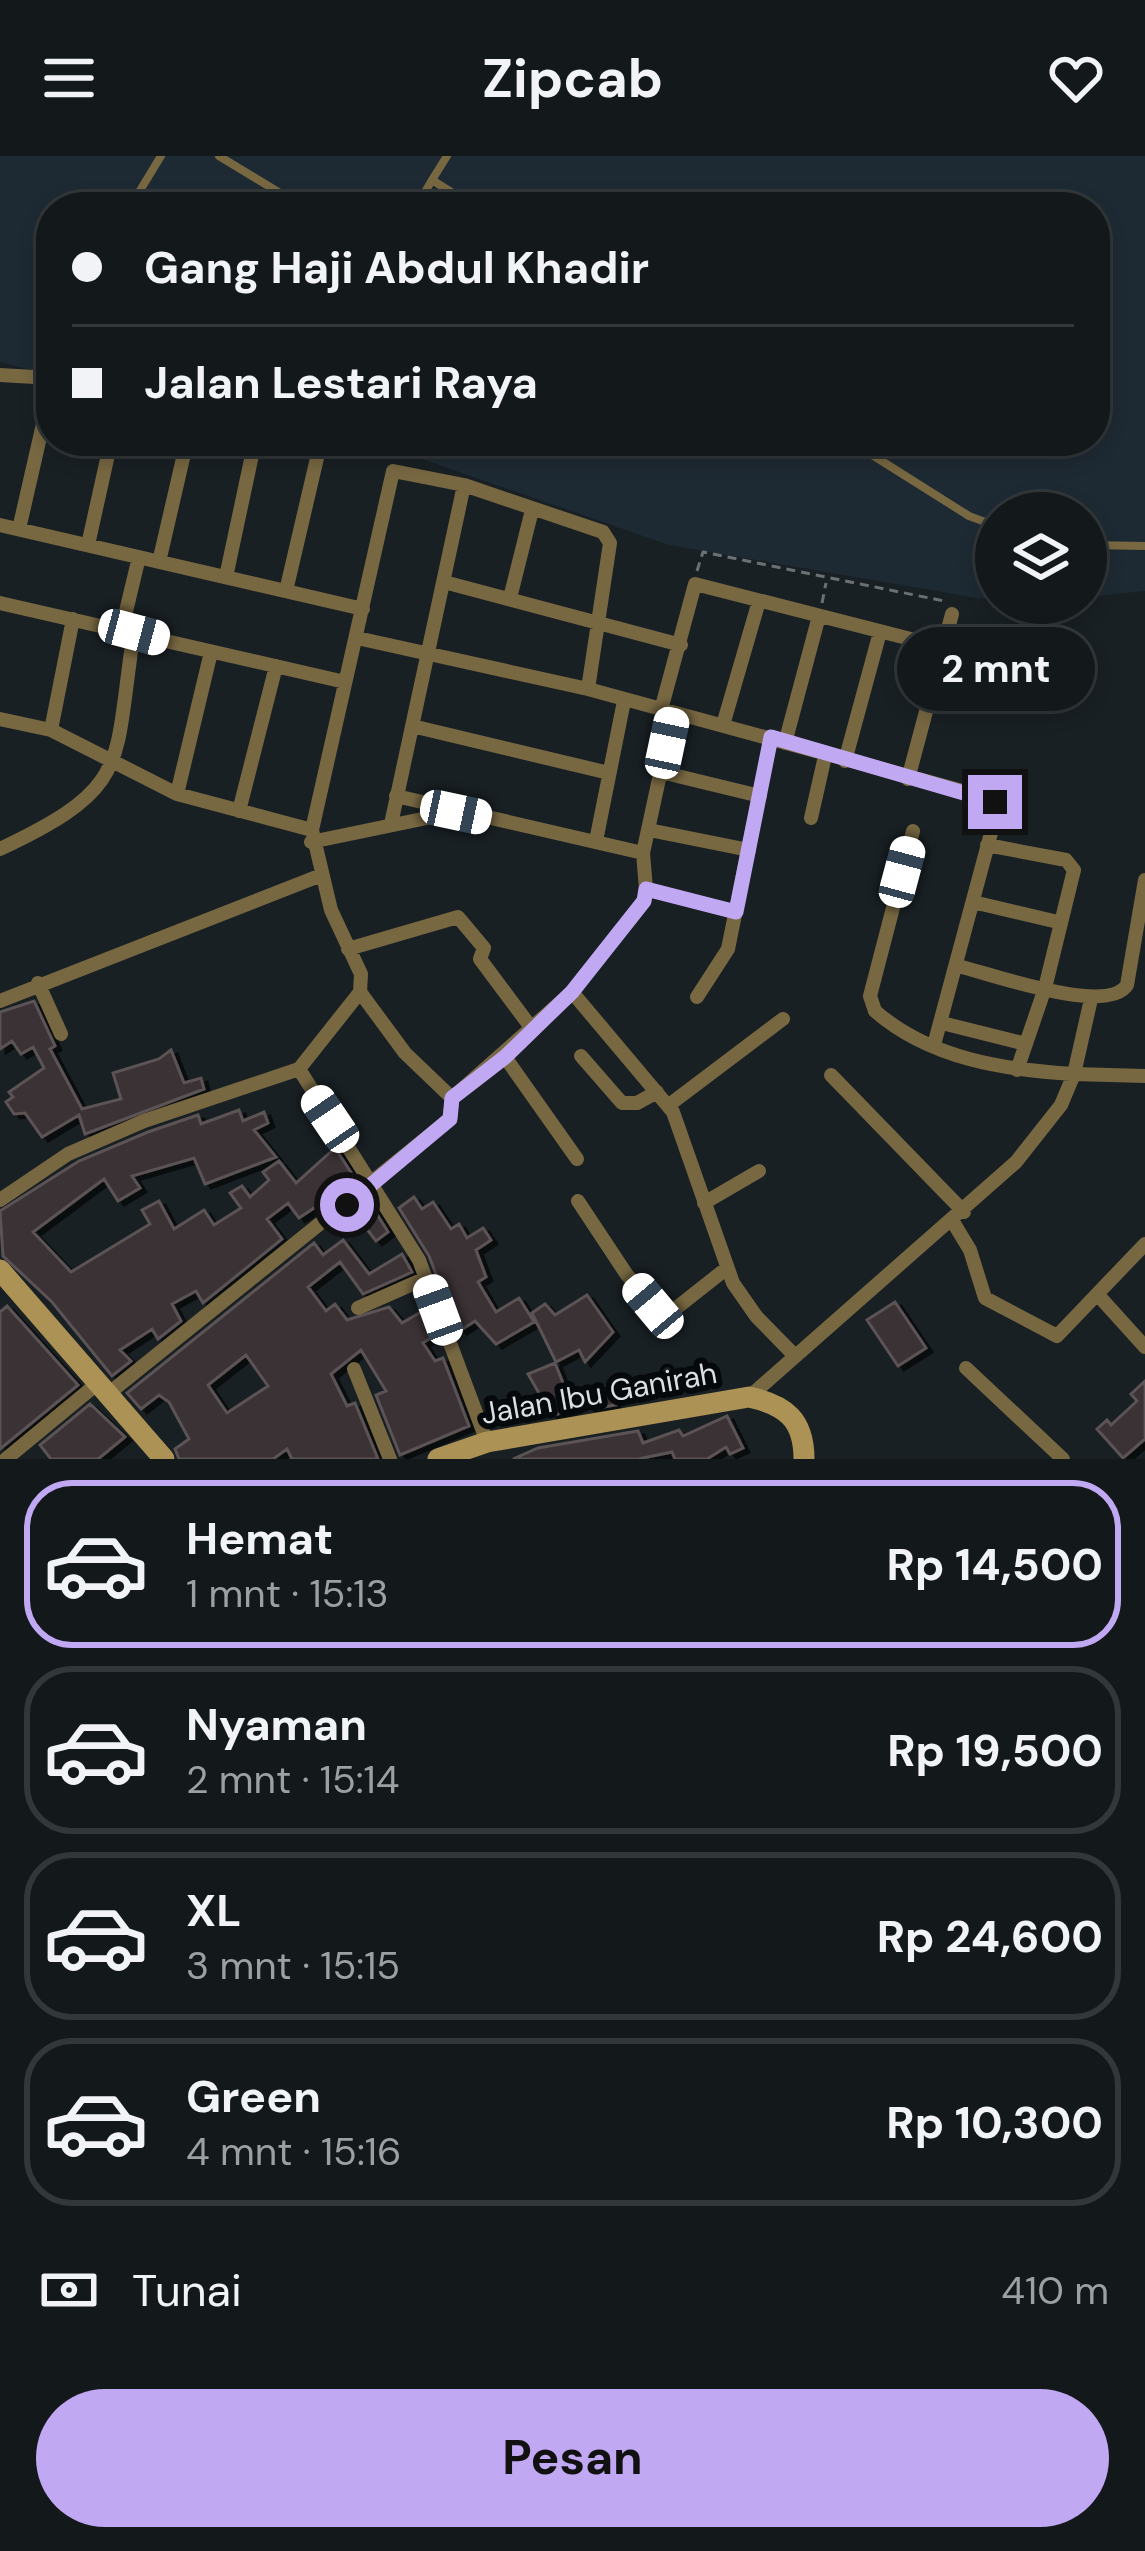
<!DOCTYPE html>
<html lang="id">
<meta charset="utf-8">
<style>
:root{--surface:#13181b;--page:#202528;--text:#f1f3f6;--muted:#9da0a3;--line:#32373a;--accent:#c1a8f3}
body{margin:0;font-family:"DM Sans",sans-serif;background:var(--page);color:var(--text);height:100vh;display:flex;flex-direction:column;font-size:45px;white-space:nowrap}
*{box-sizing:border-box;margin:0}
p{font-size:39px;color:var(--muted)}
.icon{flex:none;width:66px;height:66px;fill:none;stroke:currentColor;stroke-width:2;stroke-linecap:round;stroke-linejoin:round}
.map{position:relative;height:1303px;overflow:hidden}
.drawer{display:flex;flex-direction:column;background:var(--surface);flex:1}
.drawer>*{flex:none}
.top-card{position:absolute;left:36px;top:36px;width:1074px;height:264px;border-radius:48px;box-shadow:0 6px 18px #0003,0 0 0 3px var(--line);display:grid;align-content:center;height:264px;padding:0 36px;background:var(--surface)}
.fabs{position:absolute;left:975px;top:336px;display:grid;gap:24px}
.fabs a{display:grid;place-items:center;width:132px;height:132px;border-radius:50%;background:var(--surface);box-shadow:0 6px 18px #0003,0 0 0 3px var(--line);font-size:60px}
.end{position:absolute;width:54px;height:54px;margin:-27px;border:15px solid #c1a8f3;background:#111;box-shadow:0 0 0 6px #111}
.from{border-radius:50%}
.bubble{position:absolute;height:84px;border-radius:42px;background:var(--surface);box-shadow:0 6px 18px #0003,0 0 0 3px var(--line);font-size:39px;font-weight:700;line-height:84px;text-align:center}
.car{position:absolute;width:36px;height:72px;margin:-36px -18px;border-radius:15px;box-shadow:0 0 9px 3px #0007;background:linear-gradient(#fff 24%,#345 0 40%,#fff 0 76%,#345 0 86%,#fff 0)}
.top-card b{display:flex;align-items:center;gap:42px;height:114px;font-size:45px}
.top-card b+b{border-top:3px solid var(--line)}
.top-card i{width:30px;height:30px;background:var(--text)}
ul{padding:21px 0 0;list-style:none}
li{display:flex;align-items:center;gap:36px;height:168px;margin:0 24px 18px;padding:0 12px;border:6px solid var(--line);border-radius:48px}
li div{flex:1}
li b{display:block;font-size:45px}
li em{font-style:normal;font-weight:700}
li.on{border-color:var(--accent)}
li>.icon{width:108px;height:108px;stroke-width:1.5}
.pay{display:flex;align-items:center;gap:30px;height:132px;padding:0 36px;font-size:45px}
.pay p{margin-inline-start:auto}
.button{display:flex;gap:24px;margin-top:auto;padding:24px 36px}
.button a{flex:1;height:138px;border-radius:72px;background:var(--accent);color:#111;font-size:48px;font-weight:700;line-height:138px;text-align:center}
header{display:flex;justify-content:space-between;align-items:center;height:156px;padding:0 36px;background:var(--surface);font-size:54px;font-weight:700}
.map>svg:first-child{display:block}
.built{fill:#1e2a33}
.building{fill:#3a3134;stroke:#5b5255;stroke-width:3;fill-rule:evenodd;filter:url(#shadow)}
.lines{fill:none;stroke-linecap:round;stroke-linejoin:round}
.path{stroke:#6a7174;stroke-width:3;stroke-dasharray:9 6;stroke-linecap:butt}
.service{stroke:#786842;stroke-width:8}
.minor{stroke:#786842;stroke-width:14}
.secondary{stroke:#ac9254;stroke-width:21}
.route{stroke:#c1a8f3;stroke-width:15}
.labels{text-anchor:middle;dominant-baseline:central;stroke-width:12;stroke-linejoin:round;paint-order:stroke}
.street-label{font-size:30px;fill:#dadfe2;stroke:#06090b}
</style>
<header><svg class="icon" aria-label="menu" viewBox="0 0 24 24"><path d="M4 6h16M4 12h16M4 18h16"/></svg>Zipcab<svg class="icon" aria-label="heart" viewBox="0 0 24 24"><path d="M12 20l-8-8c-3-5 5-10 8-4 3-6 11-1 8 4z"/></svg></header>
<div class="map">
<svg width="1145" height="1303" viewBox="0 0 1145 1303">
<defs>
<filter id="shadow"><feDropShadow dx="6" dy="4" stdDeviation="0" flood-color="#0009"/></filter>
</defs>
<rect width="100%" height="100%" fill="#192024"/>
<path class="built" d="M0,0H1145V435L1086,441V357H996V437L983,443L669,389L370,285H1095V51H51V219L0,206Z"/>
<path class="building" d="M34,845L55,890L50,893L82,953L121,943L113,917L159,903L171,894L184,927L201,922L204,933L85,978L79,959L42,981L25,957L14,958L6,946L13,941L9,936L44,912L33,891L21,898L12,885L0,893V856Z
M239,954L243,965L264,956L268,967L254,974L276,1001L205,1028L194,1002L132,1020L140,1032L118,1045L104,1023L33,1076L71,1116L150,1068L142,1054L159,1045L174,1073L204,1054L214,1069L241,1052L230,1037L242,1030L250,1041L269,1024L263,1016L279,1005L296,1027L335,992L356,1024L299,1062L288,1047L267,1063L282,1083L203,1147L196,1135L172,1148L181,1165L158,1183L152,1173L120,1194L131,1205L112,1220L52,1146L3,1100L0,1055L79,1005L148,976L198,959L201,968Z
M414,1041L422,1053L433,1046L451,1073L459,1068L467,1082L483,1072L491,1084L476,1094L486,1121L478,1126L496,1156L519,1142L534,1166L496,1188L475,1165L461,1174L455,1168L429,1100L399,1052Z
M368,1044L388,1076L376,1085L356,1059L337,1073Z
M343,1084L369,1118L402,1098L412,1116L363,1138L340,1106L308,1131L326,1155L335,1148L347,1164L389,1151L402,1167L421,1156L435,1179L423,1187L435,1205L443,1202L469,1270L400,1299L376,1239L386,1235L361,1194L331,1218L347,1250L355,1247L378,1303H292L287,1293L273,1303H179L175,1293L189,1283L169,1246L159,1239L141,1253L127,1237L314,1087L323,1099ZM246,1199L268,1230L227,1257L208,1229Z
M587,1139L613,1176L585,1206L579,1194L556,1206L532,1157L545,1148L555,1159Z
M895,1146L926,1192L898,1210L867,1164Z
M7,1150L78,1229L0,1293V1156Z
M555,1207L567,1237L573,1234L581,1250L552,1260L528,1218Z
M620,1222L627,1235L611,1244L615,1249L591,1253L584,1243Z
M1145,1225V1283L1123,1302L1097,1273L1107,1264L1111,1269L1137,1245L1131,1238Z
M90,1248L125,1281L98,1303H51L40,1289Z
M727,1260L743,1292L730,1298L726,1291L707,1303H675L672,1296L638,1303H513L538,1292L638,1275L643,1287L679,1274L683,1280Z"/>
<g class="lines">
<path class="path" d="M697,415L703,396L944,445
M822,447L826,427"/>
<path class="service" d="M219,0L303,51
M447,0L432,24L475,51
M130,51L161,0
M416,51L432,24
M850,285L969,360L996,370
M1086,389L1145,390"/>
<path class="minor" d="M0,219L51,222
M357,285L371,288
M0,369L363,453
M19,373L51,233
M88,389L111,285
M159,406L187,285
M226,421L255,285
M444,426L681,489
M286,435L321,285
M510,442L532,354
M0,447L345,526
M122,472L139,401
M357,482L588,533L992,643L998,651L934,889
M661,554L695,428L942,491
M0,563L51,574L177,638L312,674
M723,569L759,445
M412,570L609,617
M51,574L73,463
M785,587L819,460
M845,605L880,476
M661,616L760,640
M908,623L952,458
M177,638L211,496
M396,640L643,697
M239,655L276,510
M811,662L825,600
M391,668L464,329
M649,674L749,694
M596,685L624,545
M311,686L451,657
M987,689L1066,704L1074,714L1045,832L1017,914
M0,693C133,630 113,611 134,475
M646,733L643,697L673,558
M646,733L736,756
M973,746L1058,766
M348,793L458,761L484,792L480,803L533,874
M958,810C991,818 1107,860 1127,829L1145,724
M38,827L61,878
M360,836L405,897L452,942
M572,836L673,956L733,1127L756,1160L795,1200
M697,841L728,793L771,581
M1091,843L1074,918L1145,920
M0,845L319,720
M942,867L1026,888
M581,900L622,947H637L657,936
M505,901L577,1003
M299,913L419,1104L487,1286
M831,919L964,1056
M669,949L783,863
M0,1044L68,998L144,965L299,913L360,836L361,818L331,754L312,674L393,315L464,329L603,376L610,387L588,533
M578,1045L627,1119L661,1156L670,1157L727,1112
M704,1047L759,1015
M953,1066L970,1094L985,1142L1057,1180L1145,1088
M1098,1139L1145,1191
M358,1152L426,1122
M966,1212L1063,1303
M354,1213L390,1303
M108,1238L450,963L452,942L572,836L644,745L646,733
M749,1241L1016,1006L1061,949L1074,918C1005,914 930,903 875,855L870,840L913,675
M6,1303L98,1227"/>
<path class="secondary" d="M0,1114L164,1303
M438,1303L487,1286L749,1241C786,1249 804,1264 804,1303"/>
</g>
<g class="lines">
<path class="route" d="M347,1049L450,963L452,942L505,901L572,836L644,745L646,733L736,756L771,581L995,646"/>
</g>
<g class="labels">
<g class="street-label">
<text transform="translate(599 1237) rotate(-10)">Jalan Ibu Ganirah</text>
</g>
</g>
</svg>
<div class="fabs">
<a><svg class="icon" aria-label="layers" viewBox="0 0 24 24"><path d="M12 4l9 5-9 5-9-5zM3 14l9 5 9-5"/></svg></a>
</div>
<i class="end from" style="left:347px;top:1049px"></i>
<i class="end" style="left:995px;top:646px"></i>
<div class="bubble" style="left:897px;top:471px;width:198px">2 mnt</div>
<i class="car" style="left:134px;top:476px;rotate:105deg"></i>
<i class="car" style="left:667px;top:587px;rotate:12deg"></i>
<i class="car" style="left:456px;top:656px;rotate:102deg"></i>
<i class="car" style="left:902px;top:716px;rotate:15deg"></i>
<i class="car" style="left:330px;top:963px;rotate:326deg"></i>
<i class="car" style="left:653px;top:1150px;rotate:320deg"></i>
<i class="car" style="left:438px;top:1154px;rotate:340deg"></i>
<div class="top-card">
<b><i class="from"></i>Gang Haji Abdul Khadir</b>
<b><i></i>Jalan Lestari Raya</b>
</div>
</div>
<section class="drawer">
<ul>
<li class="on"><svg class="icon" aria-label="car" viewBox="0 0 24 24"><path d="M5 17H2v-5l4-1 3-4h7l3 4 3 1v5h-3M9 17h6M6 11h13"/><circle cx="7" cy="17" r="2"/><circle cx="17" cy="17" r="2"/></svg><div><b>Hemat</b><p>1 mnt · 15:13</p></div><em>Rp 14,500</em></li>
<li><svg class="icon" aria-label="car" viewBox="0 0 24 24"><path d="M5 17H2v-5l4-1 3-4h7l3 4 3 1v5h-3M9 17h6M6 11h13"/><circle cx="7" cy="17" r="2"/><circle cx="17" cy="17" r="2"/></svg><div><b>Nyaman</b><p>2 mnt · 15:14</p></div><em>Rp 19,500</em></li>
<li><svg class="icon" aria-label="car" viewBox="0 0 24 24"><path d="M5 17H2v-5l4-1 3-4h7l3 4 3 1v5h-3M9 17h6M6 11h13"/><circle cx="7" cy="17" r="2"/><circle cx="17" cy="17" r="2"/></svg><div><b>XL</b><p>3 mnt · 15:15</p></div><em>Rp 24,600</em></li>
<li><svg class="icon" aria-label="car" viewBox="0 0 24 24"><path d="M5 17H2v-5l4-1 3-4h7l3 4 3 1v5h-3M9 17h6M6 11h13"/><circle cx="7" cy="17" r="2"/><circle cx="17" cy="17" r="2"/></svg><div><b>Green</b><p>4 mnt · 15:16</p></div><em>Rp 10,300</em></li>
</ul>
<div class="pay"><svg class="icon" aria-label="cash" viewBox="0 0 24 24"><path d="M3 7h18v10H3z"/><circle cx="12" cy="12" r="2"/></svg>Tunai<p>410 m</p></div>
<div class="button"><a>Pesan</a></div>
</section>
